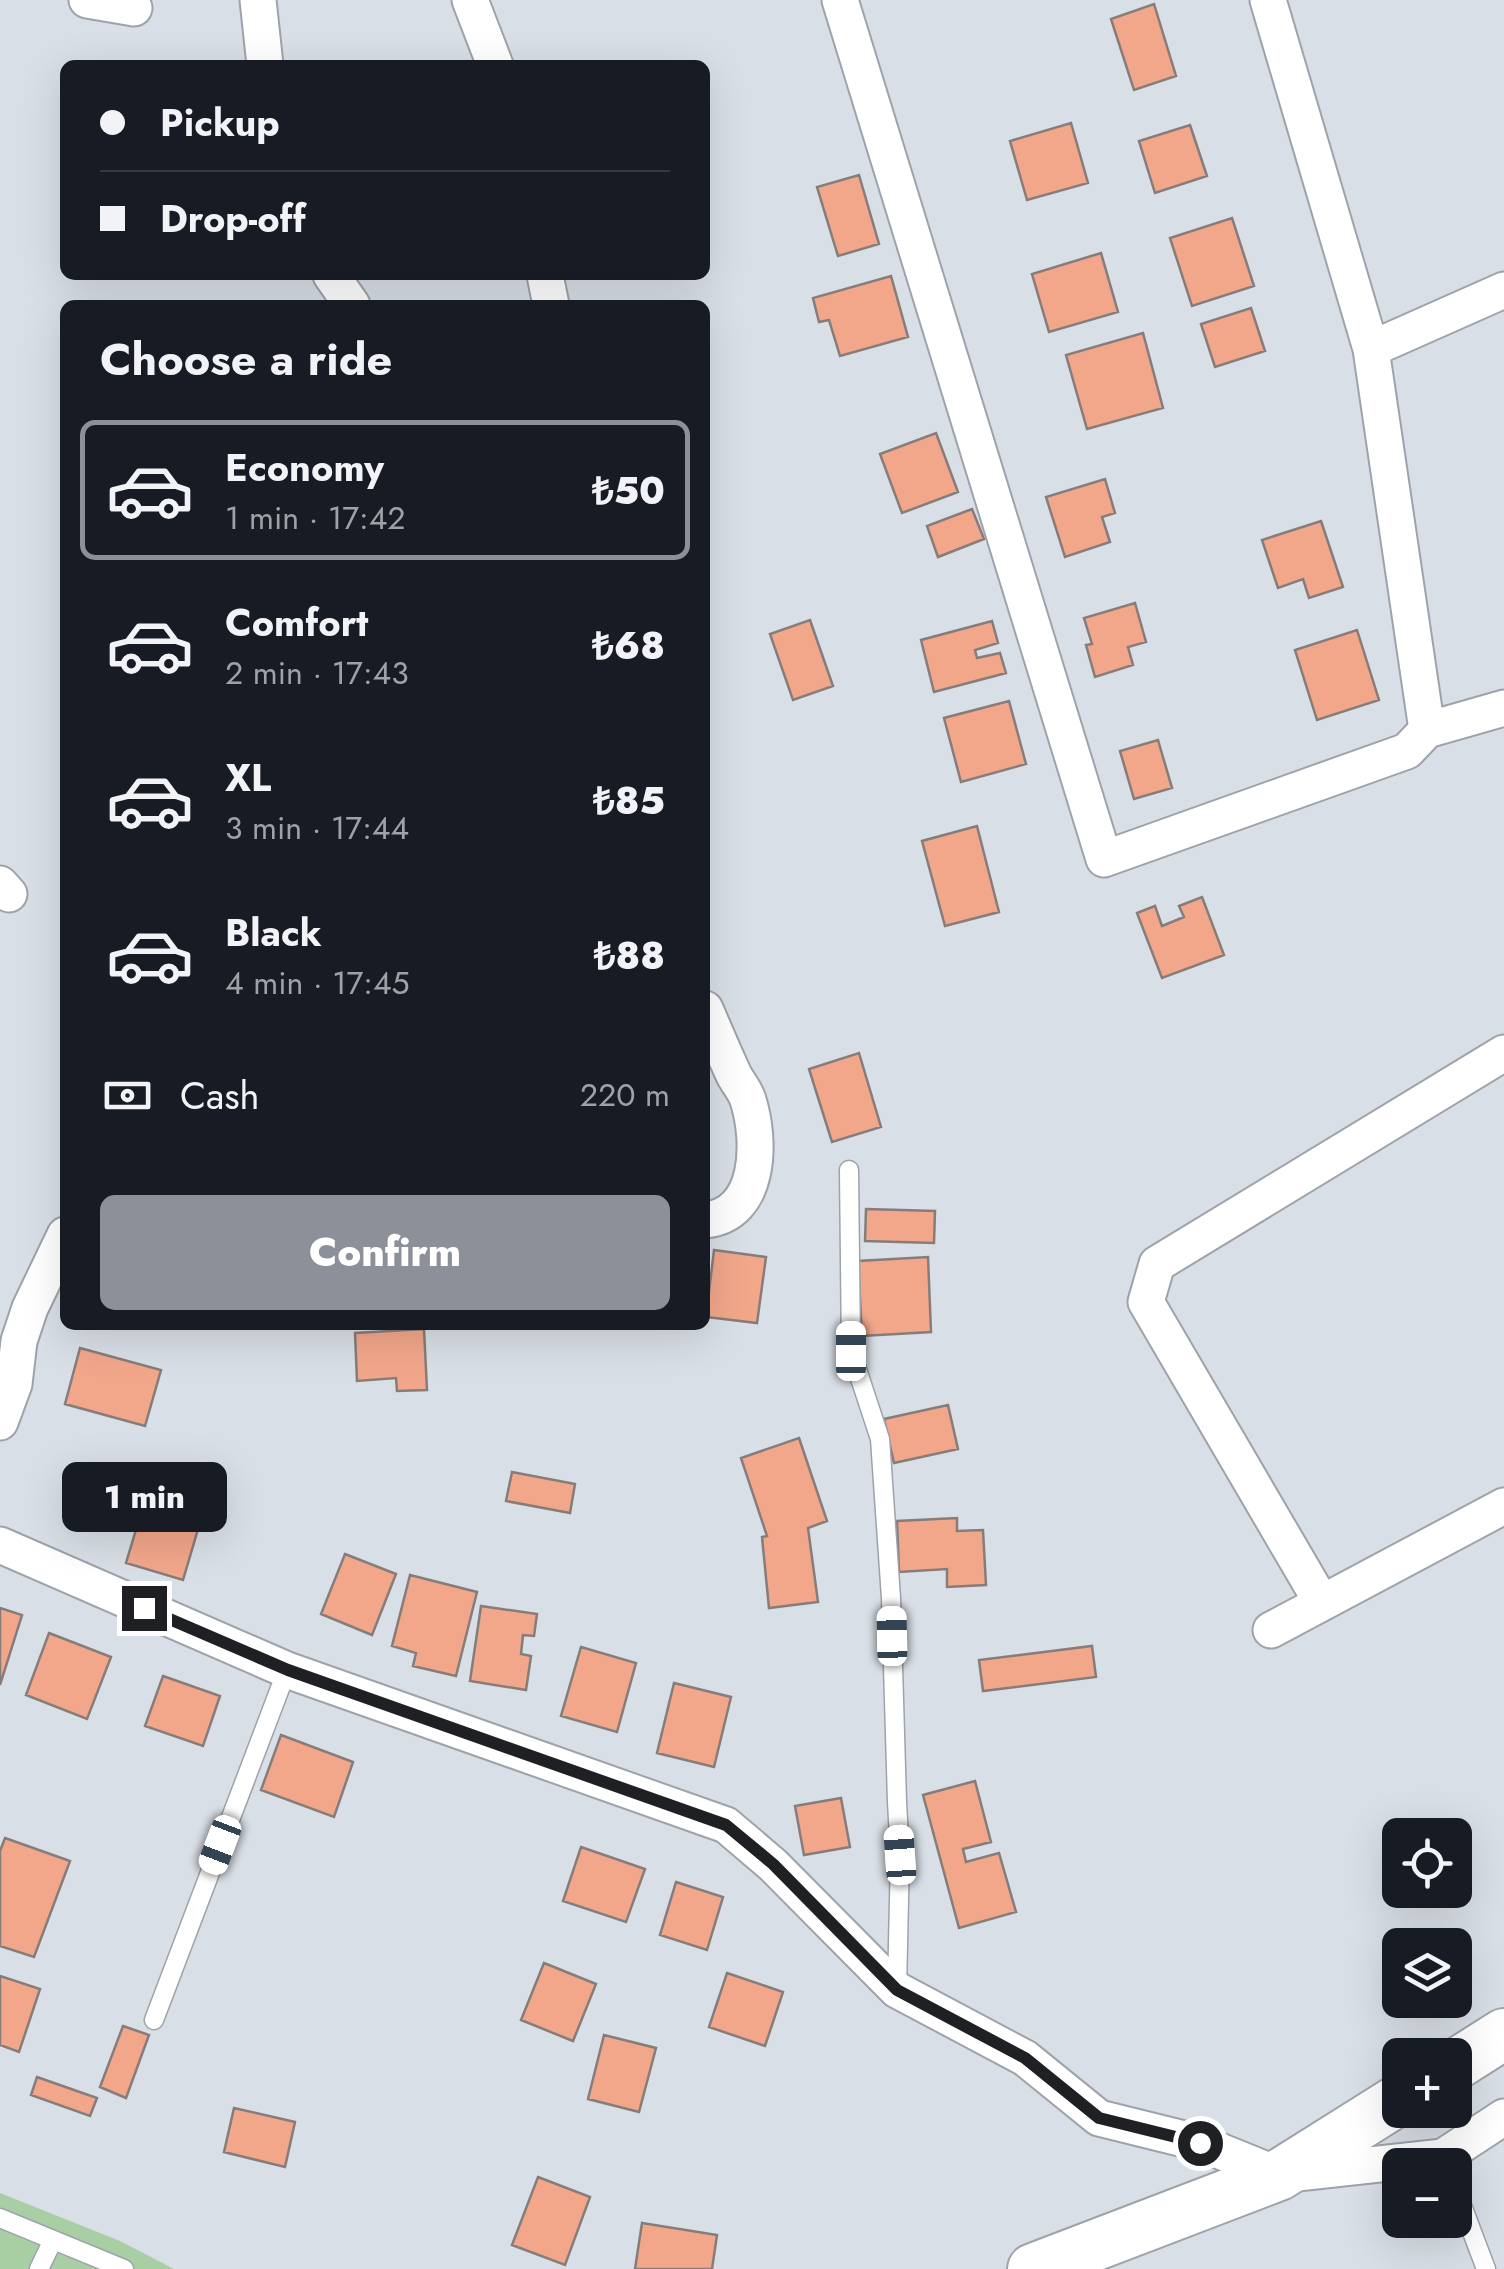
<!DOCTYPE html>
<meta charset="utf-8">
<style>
:root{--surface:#171b24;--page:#242831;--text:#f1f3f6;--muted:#9ea1a6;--line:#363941;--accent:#8c9099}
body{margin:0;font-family:Jost,sans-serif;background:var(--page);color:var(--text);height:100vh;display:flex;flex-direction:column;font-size:38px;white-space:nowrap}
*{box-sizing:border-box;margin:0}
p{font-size:32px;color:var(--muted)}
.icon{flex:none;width:55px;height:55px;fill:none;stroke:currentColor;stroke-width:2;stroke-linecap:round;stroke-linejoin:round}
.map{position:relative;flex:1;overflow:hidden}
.sheet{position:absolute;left:60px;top:300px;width:650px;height:1030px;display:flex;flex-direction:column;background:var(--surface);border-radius:15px;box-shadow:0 10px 40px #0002}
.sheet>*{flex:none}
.banner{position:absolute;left:60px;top:60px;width:650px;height:220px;border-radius:15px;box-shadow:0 10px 40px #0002;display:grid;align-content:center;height:220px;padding:0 40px;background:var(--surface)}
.tools{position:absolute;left:1382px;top:1818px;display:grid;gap:20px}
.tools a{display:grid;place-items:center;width:90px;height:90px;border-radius:15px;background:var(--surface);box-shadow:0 10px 40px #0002;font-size:50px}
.end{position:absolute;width:45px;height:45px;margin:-22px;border:12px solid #1e2023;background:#fff;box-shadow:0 0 0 5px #fff}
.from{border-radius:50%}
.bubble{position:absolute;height:70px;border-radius:15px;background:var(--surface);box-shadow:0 10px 40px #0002;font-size:32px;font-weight:800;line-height:70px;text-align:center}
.car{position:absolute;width:30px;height:60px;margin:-30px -15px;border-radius:12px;box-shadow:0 0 8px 2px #0007;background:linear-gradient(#fff 24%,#345 0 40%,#fff 0 76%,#345 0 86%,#fff 0)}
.banner b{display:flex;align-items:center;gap:35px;height:95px;font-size:38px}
.banner b+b{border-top:2px solid var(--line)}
.banner i{width:25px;height:25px;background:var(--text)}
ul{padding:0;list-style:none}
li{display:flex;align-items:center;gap:30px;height:140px;margin:0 20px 15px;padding:0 20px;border:5px solid transparent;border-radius:15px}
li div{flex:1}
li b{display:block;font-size:38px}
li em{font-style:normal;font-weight:800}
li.on{border-color:var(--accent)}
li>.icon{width:90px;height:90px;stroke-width:1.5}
h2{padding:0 40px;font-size:45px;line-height:120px}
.pay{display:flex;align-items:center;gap:25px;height:110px;padding:0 40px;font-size:38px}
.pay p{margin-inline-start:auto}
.cta{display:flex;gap:20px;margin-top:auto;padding:20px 40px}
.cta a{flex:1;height:115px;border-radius:15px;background:var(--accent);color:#fff;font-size:40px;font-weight:800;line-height:115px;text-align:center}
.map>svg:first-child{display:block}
.green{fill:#a8cea3}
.building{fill:#f2a78b;stroke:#867d7a;stroke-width:2.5}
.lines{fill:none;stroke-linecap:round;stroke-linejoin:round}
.lane-casing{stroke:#9ea3aa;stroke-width:21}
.street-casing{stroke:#9ea3aa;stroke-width:39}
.secondary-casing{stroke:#9ea3aa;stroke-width:54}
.lane{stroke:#fff;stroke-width:18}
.street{stroke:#fff;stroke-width:35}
.secondary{stroke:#fff;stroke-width:50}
.route{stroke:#1e2023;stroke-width:12}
</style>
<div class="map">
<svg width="1504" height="2269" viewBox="0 0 1504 2269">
<rect width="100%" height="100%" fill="#d9dfe6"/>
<path class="green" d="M0,2193L120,2241L174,2269H0Z"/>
<path class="building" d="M1154,4L1176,76L1134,90L1111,19Z
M1071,123L1088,183L1027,200L1010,141Z
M1190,125L1207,176L1155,193L1139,141Z
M859,175L879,244L838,256L817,187Z
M1232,218L1254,286L1192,306L1170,238Z
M1101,253L1118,312L1049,332L1032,274Z
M891,276L908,337L840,356L829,320L819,322L813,298Z
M1251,308L1265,351L1215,367L1201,324Z
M1143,333L1163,408L1087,429L1066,355Z
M936,433L958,492L902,513L880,454Z
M1105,479L1115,513L1102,517L1110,542L1065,557L1046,497Z
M972,509L984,539L938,557L927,526Z
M1321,521L1343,587L1309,598L1303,579L1278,588L1262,540Z
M1135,603L1146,642L1128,647L1133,665L1095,677L1086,645L1092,644L1084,618Z
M810,620L833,686L793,700L770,634Z
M992,621L998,643L975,650L977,658L1000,653L1006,673L934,692L921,640Z
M1357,630L1379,700L1317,720L1295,650Z
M1009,701L1026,764L961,782L944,718Z
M1158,740L1172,788L1134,799L1120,751Z
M977,826L999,912L945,926L922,841Z
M1202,897L1224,955L1162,978L1137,913L1155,906L1162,926L1184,917L1179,906Z
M859,1053L881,1127L832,1142L809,1069Z
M866,1209L935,1211L934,1243L865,1241Z
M714,1250L766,1257L757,1323L706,1317Z
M928,1257L931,1332L862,1336L858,1261Z
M424,1329L427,1390L397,1391L396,1378L357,1381L355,1333Z
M80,1348L161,1370L145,1426L65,1404Z
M948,1405L958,1449L894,1463L884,1419Z
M799,1438L827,1521L808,1528L818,1602L769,1608L762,1537L767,1536L741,1458Z
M512,1472L575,1484L570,1513L506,1501Z
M147,1493L204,1509L183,1580L126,1563Z
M957,1518V1531L983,1530L986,1585L947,1587V1569L899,1572L897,1521Z
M345,1554L396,1574L372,1635L321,1614Z
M410,1575L477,1592L456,1676L413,1666L416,1653L392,1646Z
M481,1606L537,1614L534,1636L523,1635L521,1654L531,1656L526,1690L470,1681Z
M0,1608L22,1615L0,1685Z
M49,1633L111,1657L87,1719L26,1695Z
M1092,1646L1096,1677L983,1691L979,1660Z
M581,1647L636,1663L617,1732L561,1716Z
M163,1676L220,1696L203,1746L145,1726Z
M674,1683L731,1697L714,1767L657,1753Z
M281,1735L353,1762L334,1817L261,1790Z
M975,1781L991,1842L963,1849L966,1862L999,1853L1016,1912L959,1928L923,1795Z
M841,1798L850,1847L804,1855L795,1806Z
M5,1838L70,1861L34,1957L0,1946V1851Z
M581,1847L645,1869L626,1922L563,1901Z
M676,1882L723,1897L707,1950L660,1935Z
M544,1963L596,1984L573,2041L521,2020Z
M727,1973L783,1992L765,2046L709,2027Z
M0,1976L40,1989L19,2052L0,2045Z
M123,2026L149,2035L126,2098L100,2087Z
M604,2035L656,2048L639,2112L588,2099Z
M37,2077L97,2098L90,2116L31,2095Z
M234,2108L295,2122L285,2167L224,2152Z
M538,2177L590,2197L565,2265L512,2245Z
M642,2223L717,2235L712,2269H635Z"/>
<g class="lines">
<g class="lane-casing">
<path id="lane" d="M849,1170L851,1351L880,1439L891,1598L897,1802L900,1855L897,1989
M154,2020L287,1670
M1455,2187L1486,2269
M0,2218L124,2269
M39,2269L53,2240"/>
</g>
<g class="street-casing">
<path id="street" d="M87,0L134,8
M258,0L265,65
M470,0L495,65
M840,0L1104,859L1407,751L1427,730L1371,349L1268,0
M331,275L352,305
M545,275L551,305
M1371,349L1504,290
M1427,730L1504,708
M0,884L9,894
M705,1009C714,1030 723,1051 733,1073C737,1082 745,1090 748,1100C761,1141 761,1215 705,1220
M0,1422L14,1384L19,1341L30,1308L65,1235
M0,1545L287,1670L726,1825L773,1865L897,1990L1025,2058L1099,2118L1200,2143L1279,2175L1443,2157L1504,2117
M1322,1603L1146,1302L1157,1264L1504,1053
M1271,1630L1504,1506"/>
</g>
<g class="secondary-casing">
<path id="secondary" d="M1455,2065L1504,2034
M1033,2269L1279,2175L1400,2099"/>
</g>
<use href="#lane" class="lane"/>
<use href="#street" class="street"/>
<use href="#secondary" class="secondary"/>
</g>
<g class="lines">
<path class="route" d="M144,1608L288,1670L726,1825L773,1864L897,1990L1025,2058L1099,2118L1200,2143"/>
</g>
</svg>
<div class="tools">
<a><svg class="icon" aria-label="locate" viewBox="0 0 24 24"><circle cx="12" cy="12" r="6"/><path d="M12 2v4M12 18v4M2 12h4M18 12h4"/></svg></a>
<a><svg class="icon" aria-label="layers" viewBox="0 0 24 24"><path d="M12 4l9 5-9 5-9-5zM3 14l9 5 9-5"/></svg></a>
<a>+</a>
<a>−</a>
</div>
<i class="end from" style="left:1200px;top:2143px"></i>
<i class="end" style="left:144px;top:1608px"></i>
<div class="bubble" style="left:62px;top:1462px;width:165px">1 min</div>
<i class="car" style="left:851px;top:1351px;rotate:0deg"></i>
<i class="car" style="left:892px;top:1636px;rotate:359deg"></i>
<i class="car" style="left:220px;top:1845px;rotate:201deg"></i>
<i class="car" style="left:900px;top:1855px;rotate:356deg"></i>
<div class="banner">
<b><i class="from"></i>Pickup</b>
<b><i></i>Drop-off</b>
</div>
<section class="sheet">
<h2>Choose a ride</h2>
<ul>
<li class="on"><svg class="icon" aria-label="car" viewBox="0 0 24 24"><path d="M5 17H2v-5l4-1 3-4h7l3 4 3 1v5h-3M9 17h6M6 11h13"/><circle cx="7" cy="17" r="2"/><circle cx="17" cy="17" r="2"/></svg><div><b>Economy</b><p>1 min · 17:42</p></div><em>₺50</em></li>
<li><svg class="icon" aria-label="car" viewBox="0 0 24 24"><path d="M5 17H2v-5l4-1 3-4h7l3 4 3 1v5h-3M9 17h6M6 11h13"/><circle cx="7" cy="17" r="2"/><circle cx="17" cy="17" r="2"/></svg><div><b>Comfort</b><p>2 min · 17:43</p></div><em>₺68</em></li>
<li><svg class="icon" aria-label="car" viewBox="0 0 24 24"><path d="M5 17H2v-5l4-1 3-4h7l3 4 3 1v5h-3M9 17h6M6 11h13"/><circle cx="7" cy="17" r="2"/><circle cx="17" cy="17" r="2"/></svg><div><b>XL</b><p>3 min · 17:44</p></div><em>₺85</em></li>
<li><svg class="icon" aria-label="car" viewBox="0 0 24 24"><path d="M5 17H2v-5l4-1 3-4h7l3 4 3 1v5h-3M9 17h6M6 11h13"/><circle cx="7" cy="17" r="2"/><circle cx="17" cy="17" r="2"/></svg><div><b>Black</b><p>4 min · 17:45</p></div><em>₺88</em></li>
</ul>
<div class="pay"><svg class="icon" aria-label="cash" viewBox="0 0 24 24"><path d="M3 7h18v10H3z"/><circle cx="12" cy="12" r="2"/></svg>Cash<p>220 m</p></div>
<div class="cta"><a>Confirm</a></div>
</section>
</div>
